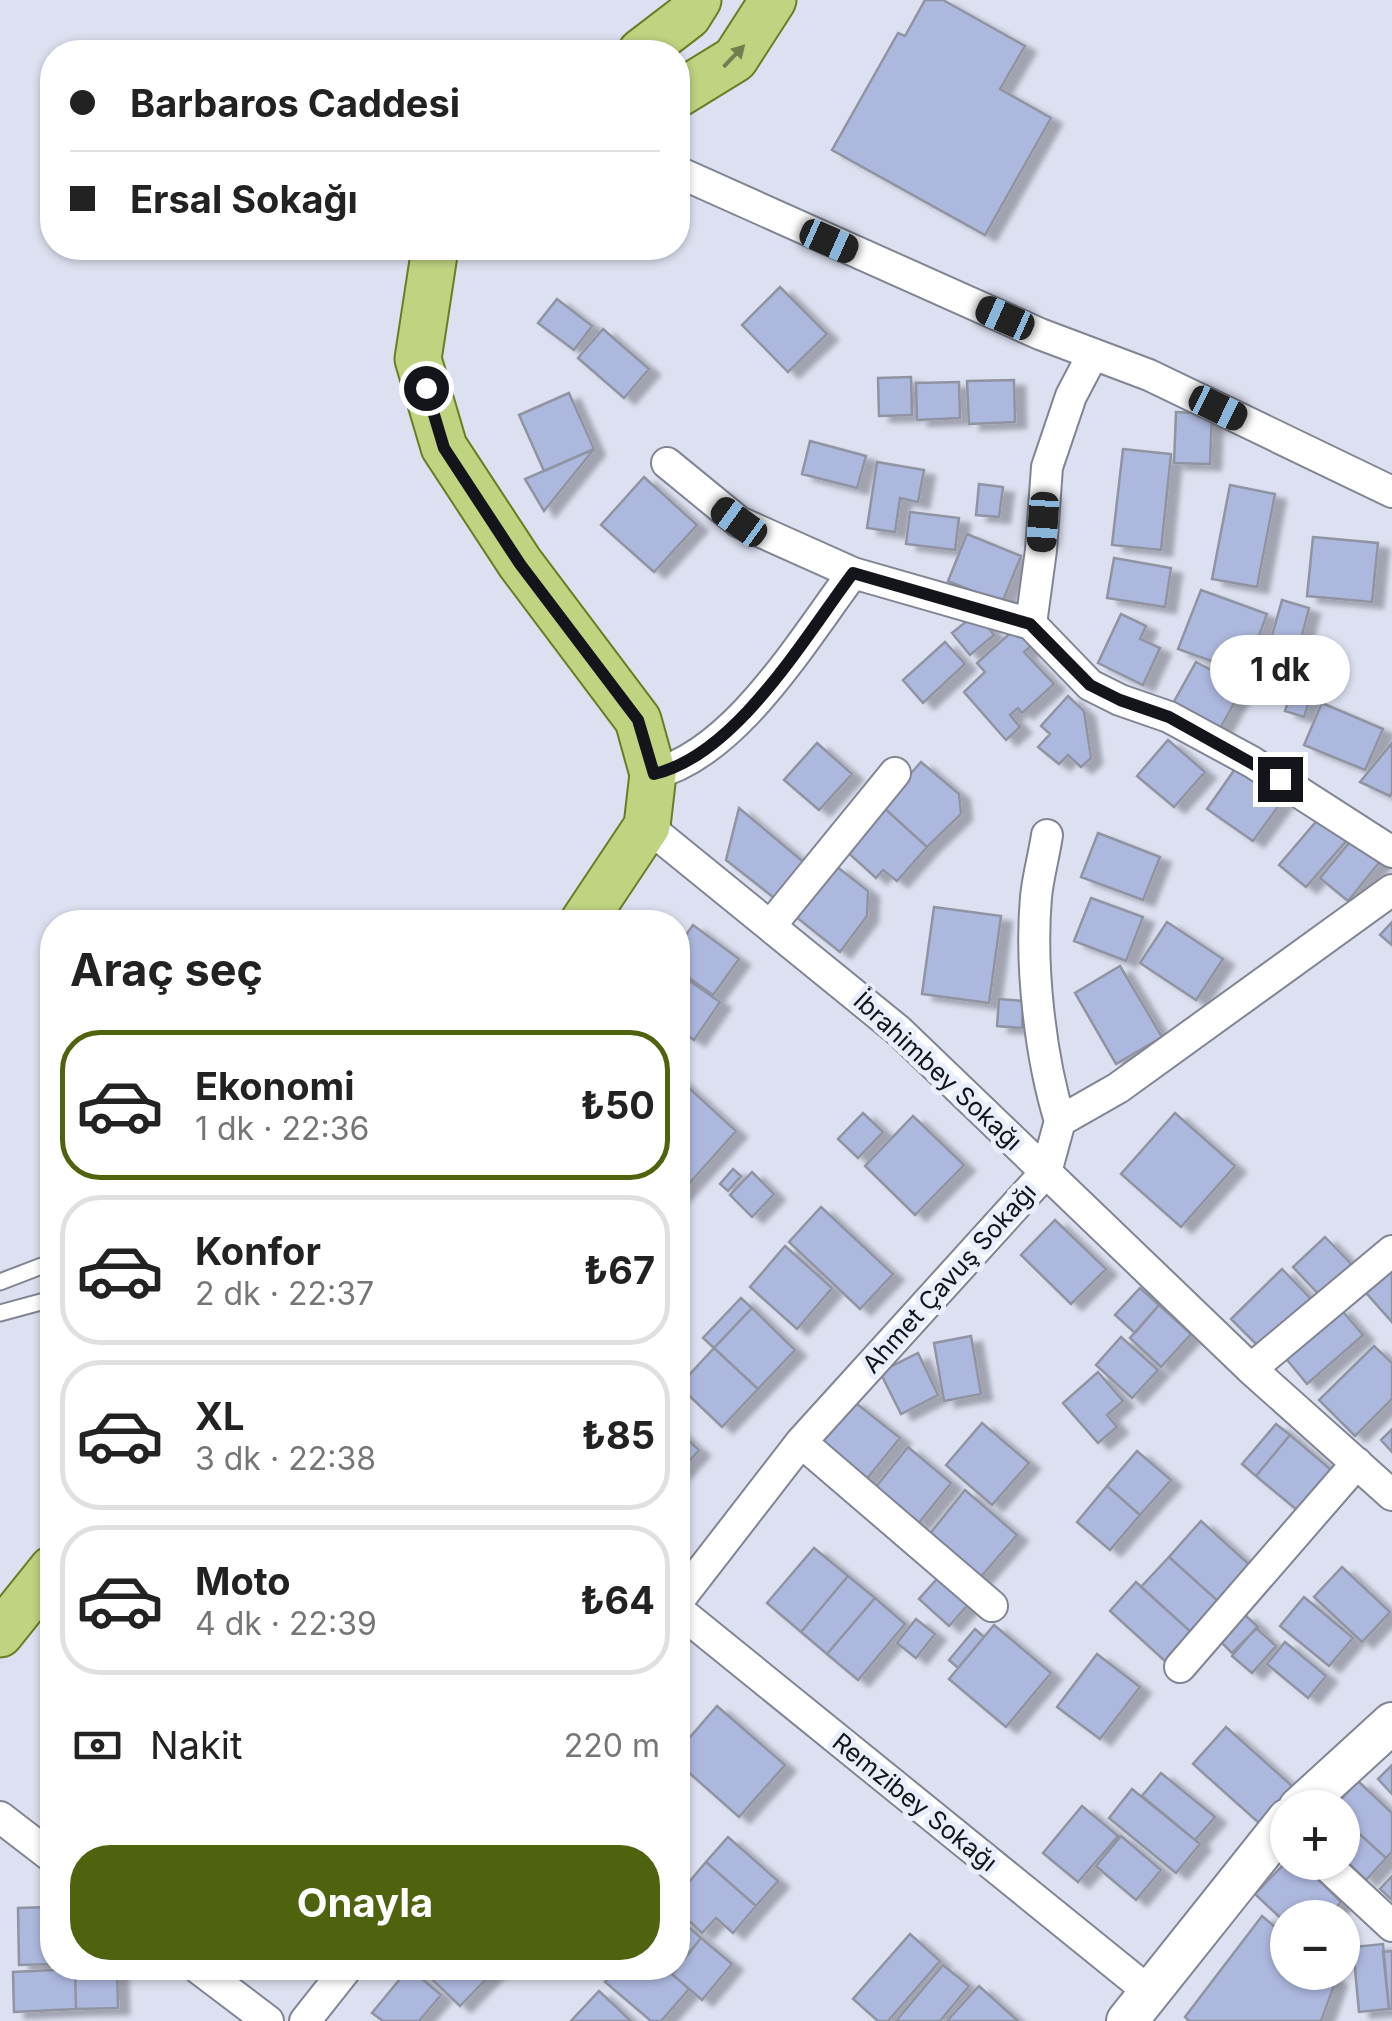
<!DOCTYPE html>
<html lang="tr">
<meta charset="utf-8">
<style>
:root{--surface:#fff;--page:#f6f6f6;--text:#222;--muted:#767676;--line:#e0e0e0;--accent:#4f630e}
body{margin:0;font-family:Inter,sans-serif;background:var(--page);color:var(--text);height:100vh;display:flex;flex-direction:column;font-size:38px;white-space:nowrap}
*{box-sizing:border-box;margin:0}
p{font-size:32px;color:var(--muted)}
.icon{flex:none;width:55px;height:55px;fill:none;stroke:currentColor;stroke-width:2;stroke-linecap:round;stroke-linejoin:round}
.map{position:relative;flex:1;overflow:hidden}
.details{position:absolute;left:40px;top:910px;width:650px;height:1070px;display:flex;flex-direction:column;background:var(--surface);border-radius:40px;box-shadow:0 2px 8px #0004}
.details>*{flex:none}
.top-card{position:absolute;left:40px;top:40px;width:650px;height:220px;border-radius:40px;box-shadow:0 2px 8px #0004;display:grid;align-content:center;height:220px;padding:0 30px;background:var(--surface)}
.buttons{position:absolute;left:1270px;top:1790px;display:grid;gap:20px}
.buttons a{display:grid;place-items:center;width:90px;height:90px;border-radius:50%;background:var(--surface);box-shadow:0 2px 8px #0004;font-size:50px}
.end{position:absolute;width:45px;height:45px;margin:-22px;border:12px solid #13151a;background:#fff;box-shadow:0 0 0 5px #fff}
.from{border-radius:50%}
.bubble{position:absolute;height:70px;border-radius:35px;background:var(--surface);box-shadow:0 2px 8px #0004;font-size:32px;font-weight:700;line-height:70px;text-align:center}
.car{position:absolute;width:30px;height:60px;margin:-30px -15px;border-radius:12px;box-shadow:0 0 8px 2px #0007;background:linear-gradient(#222 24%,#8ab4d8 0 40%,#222 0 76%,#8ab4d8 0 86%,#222 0)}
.top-card b{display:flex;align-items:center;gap:35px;height:95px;font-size:38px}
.top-card b+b{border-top:2px solid var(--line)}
.top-card i{width:25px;height:25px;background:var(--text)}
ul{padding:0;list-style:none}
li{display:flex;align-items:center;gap:30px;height:150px;margin:0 20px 15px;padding:0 10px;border:5px solid var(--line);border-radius:40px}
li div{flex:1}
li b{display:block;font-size:38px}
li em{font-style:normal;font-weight:700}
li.active{border-color:var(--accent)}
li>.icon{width:90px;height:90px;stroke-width:1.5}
h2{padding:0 30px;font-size:45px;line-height:120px}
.pay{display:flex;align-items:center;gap:25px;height:110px;padding:0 30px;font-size:38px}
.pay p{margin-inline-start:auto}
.primary-button{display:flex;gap:20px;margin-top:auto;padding:20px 30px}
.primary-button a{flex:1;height:115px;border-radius:40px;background:var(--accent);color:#fff;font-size:40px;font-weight:700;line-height:115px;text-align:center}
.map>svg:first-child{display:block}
.building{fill:#adb8de;stroke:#9094a2;stroke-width:2.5;filter:url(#shadow)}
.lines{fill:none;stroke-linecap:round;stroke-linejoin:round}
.lane-casing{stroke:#818593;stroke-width:19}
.street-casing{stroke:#818593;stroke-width:34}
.secondary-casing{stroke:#818593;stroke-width:44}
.primary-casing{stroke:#677e25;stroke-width:49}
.lane{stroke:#fff;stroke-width:15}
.street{stroke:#fff;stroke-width:30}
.secondary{stroke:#fff;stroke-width:40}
.primary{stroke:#bfd380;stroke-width:45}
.oneway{fill:#727e52}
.route{stroke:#13151a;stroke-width:12}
.labels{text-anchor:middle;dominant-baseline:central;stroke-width:10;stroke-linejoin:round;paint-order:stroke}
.street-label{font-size:25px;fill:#13151a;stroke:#e9eefd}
</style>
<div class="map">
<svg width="1392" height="2021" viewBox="0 0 1392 2021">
<defs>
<filter id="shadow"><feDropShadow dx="11" dy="6" stdDeviation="2.5" flood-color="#0004"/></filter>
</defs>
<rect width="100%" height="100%" fill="#dce0f0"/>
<path class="building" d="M925,0H943L1025,46L1000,89L1051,118L985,235L832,150L898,33L905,36Z
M780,287L827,334L788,372L742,325Z
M557,299L592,326L574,350L538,323Z
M603,329L649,369L624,398L578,358Z
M911,377L912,415L879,416L878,378Z
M1014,380L1015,422L969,424L967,381Z
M959,382L960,418L917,420L916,383Z
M569,393L594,449L544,471L519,415Z
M1176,412L1212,414L1210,464L1174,463Z
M810,441L866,456L857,488L802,474Z
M594,449L544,511L525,479Z
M1123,449L1171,454L1161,550L1112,545Z
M877,462L924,470L918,502L900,498L895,532L867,528Z
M644,477L697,525L654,572L601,525Z
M979,484L1003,487L999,517L976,515Z
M1230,485L1275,494L1257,587L1212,579Z
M910,512L959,518L955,550L906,544Z
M967,534L1021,556L1002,603L948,581Z
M1313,537L1378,543L1372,602L1307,596Z
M1114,558L1171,568L1165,607L1107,598Z
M1201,590L1267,614L1245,673L1178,649Z
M1282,600L1309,608L1296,658L1268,650Z
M977,613L994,635L970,655L952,633Z
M1121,614L1146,626L1140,639L1160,648L1143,685L1098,663Z
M1017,627L1033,644L1024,652L1054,684L1022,713L1018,708L1010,715L1020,727L1006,740L964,692L985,672L977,663Z
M945,642L965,664L923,703L903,680Z
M1196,662L1243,687L1218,732L1171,707Z
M1298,672L1317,677L1304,717L1285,711Z
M1068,696L1084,711L1091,758L1081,767L1068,755L1059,764L1038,747L1050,734L1041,726Z
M1322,703L1383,729L1365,770L1304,745Z
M1168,740L1205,772L1174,807L1137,776Z
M817,743L852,774L819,810L784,780Z
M1392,743V792L1390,796L1360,782Z
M921,762L959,794L961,814L927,847L882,806Z
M1235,769L1282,801L1253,841L1207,809Z
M882,806L927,847L897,881L883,870L876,878L844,849Z
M739,808L807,865L778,901L726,860Z
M1320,817L1347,840L1306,887L1279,865Z
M1098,833L1160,857L1143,900L1081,877Z
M1354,837L1382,859L1348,901L1320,878Z
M836,866L868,891L867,916L840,952L795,916Z
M1091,898L1143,917L1126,961L1074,941Z
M934,907L1001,916L989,1003L922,994Z
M1167,922L1223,959L1196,1000L1140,963Z
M1392,922V945L1380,935Z
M693,925L739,959L713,995L678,970V946Z
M1120,966L1162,1037L1116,1064L1075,993Z
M678,973L720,1002L694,1040L678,1029Z
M999,999L1023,1001L1022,1028L997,1026Z
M678,1078L736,1131L678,1196Z
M863,1113L883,1132L858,1158L838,1139Z
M1175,1113L1235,1166L1181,1227L1121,1174Z
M913,1116L964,1165L915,1215L865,1166Z
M733,1169L741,1176L728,1191L720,1184Z
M752,1172L774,1194L752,1217L730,1195Z
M821,1207L893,1274L860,1309L789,1242Z
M1055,1220L1106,1269L1071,1304L1021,1255Z
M1325,1237L1357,1270L1325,1301L1293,1267Z
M785,1246L832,1288L797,1329L750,1287Z
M1392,1257V1322L1360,1286Z
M1282,1269L1311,1299L1261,1349L1231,1319Z
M1140,1288L1159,1305L1135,1333L1115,1315Z
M741,1298L752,1308L714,1348L703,1338Z
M1159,1305L1191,1334L1161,1367L1130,1338Z
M1339,1307L1363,1335L1307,1384L1283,1355Z
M752,1308L795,1350L758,1389L714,1348Z
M971,1336L981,1394L944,1401L934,1343Z
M1121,1337L1158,1370L1132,1398L1096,1365Z
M1374,1346L1392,1363V1399L1355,1436L1319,1400Z
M714,1348L758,1389L722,1427L679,1386Z
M918,1353L938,1395L901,1414L880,1372Z
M1098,1372L1123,1401L1107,1415L1117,1427L1098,1443L1063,1403Z
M852,1400L900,1438L865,1481L818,1444Z
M982,1423L1029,1463L992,1505L946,1465Z
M1276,1424L1290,1435L1256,1476L1242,1464Z
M1392,1429V1452L1381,1440Z
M678,1431L699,1450L678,1474Z
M1290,1435L1337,1475L1303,1515L1256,1476Z
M908,1447L951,1483L918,1524L875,1488Z
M1137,1451L1171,1480L1140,1515L1107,1486Z
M1107,1486L1140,1515L1110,1550L1077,1522Z
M965,1490L1017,1535L979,1579L928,1536Z
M1201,1521L1252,1567L1220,1603L1169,1557Z
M814,1548L848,1576L801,1632L767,1603Z
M1169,1557L1220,1603L1192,1633L1141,1587Z
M1342,1567L1390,1612L1362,1642L1314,1597Z
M945,1570L975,1597L949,1626L919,1599Z
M848,1576L875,1598L827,1654L801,1632Z
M1136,1582L1192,1633L1166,1662L1110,1611Z
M1304,1597L1353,1638L1329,1666L1280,1626Z
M875,1598L905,1624L858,1680L827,1654Z
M1244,1614L1258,1627L1232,1653L1219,1640Z
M916,1619L935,1634L916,1658L897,1643Z
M994,1625L1051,1673L1006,1727L949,1679Z
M1256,1628L1276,1646L1252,1673L1232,1656Z
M975,1629L984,1637L958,1668L949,1660Z
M1285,1642L1326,1676L1308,1698L1267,1664Z
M1097,1654L1140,1687L1100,1739L1057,1707Z
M717,1706L785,1765L739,1817L678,1763V1751Z
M1226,1727L1292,1786L1259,1823L1193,1764Z
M1392,1765V1794L1378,1779Z
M1161,1773L1215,1817L1195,1840L1142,1796Z
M1358,1781L1392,1813V1852L1386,1858L1342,1818V1808H1333Z
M1132,1789L1200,1844L1176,1873L1109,1818Z
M1082,1806L1118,1836L1078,1882L1043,1853Z
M1342,1818L1386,1858L1366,1880L1342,1857Z
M1121,1836L1161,1870L1136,1900L1096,1866Z
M728,1837L778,1881L756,1906L706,1862Z
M1288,1860L1301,1862L1341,1902L1326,1918H1288V1925L1255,1894Z
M706,1862L756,1906L733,1933L716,1918L702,1933L684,1916L688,1911L678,1902V1895Z
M1392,1876V1900L1380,1889Z
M52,1907V1964L19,1965L18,1908Z
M1262,1916L1288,1938V1972H1327L1336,1980L1321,2021H1189L1185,2017Z
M678,1918L701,1938L678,1967Z
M910,1934L940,1961L888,2021H878L853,1999Z
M701,1938L732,1964L702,2000L672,1974Z
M1383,1944L1389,2009L1359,2012L1353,1947Z
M1392,1951V2009H1389L1383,1952Z
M943,1965L969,1986L940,2021H896Z
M117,1968L118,2008L76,2009L75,1969Z
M409,1968L441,1995L419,2021H383L372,2013Z
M420,1968H497L460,2006Z
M618,1968H677L672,1974L689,1989L661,2021H651L605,1982Z
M75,1969L76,2009L14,2012L13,1972Z
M979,1986L1008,2012L1018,2021H947Z
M599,1991L631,2021H571Z"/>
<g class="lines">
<g class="lane-casing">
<path id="lane" d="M0,1282L52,1262
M0,1313L52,1299"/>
</g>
<g class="street-casing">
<path id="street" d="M678,172L1040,334L1149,375L1392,492
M667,463L739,522L853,573
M1031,624L1041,550L1047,467L1071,396L1093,354
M653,774C736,754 803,639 853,573L1031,624L1090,685L1120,700L1169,717L1252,762L1392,852
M647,826L899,1031L1251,1369L1392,1495
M1047,835C1044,856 1038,876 1036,897C1030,965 1040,1056 1060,1121
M771,925L895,773
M1251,1369L1392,1251
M801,1442L992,1606
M678,1601L801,1442L1046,1172L1060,1121L1118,1088L1392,890
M678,1610L1152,1994
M1180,1667L1357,1463
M0,1817L52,1857
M1323,1862L1392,1926
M198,1968L268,2021
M305,2021L347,1968"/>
</g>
<g class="secondary-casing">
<path id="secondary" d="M1299,1808L1392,1723
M1127,2021L1288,1819"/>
</g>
<g class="primary-casing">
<path id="primary" d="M641,52L688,16L698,0
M678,94L735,59L773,0
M435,248L418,359L444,447L520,563L638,720L653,774L647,826L583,922
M0,1634L52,1569"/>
</g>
<use href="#lane" class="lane"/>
<use href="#street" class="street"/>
<use href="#secondary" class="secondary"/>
<use href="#primary" class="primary"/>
</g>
<defs><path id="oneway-solid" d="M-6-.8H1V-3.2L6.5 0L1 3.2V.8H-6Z" transform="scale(2.5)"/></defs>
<use class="oneway" href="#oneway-solid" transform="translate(734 56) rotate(-46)"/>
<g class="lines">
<path class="route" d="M426,388L444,448L520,564L638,720L654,774C736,755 804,638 853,573L1030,624L1090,685L1120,700L1169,717L1280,779"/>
</g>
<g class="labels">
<g class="street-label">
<text transform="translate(938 1071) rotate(43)">İbrahimbey Sokağı</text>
<text transform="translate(949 1278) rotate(-48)">Ahmet Çavuş Sokağı</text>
<text transform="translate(915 1802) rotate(39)">Remzibey Sokağı</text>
</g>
</g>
</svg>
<div class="buttons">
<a>+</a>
<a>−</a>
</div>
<i class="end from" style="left:426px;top:388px"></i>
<i class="end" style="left:1280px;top:779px"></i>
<div class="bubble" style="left:1210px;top:635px;width:140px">1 dk</div>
<i class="car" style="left:829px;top:241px;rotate:114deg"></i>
<i class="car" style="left:1005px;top:318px;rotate:294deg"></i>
<i class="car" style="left:1218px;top:408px;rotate:116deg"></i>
<i class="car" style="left:739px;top:522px;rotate:306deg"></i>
<i class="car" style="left:1043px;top:522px;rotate:184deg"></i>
<div class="top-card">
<b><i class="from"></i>Barbaros Caddesi</b>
<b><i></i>Ersal Sokağı</b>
</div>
<section class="details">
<h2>Araç seç</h2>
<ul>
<li class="active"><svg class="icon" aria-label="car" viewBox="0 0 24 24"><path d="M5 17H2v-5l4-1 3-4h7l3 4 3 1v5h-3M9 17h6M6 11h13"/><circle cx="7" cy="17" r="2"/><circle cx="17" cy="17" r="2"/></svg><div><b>Ekonomi</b><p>1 dk · 22:36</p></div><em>₺50</em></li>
<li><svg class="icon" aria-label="car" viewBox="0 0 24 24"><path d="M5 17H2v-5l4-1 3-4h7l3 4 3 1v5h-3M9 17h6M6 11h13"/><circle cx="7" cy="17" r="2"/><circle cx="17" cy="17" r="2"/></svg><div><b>Konfor</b><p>2 dk · 22:37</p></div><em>₺67</em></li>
<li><svg class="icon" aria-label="car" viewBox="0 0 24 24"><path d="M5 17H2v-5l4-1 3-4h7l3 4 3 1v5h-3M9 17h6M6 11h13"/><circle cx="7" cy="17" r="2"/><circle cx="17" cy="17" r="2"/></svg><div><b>XL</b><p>3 dk · 22:38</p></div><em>₺85</em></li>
<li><svg class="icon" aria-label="car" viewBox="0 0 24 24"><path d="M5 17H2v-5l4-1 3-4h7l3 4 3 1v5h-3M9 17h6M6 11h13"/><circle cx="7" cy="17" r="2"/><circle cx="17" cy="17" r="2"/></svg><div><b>Moto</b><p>4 dk · 22:39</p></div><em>₺64</em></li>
</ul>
<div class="pay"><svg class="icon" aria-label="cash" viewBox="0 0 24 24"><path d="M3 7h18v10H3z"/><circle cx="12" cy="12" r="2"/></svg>Nakit<p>220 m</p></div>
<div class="primary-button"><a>Onayla</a></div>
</section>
</div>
